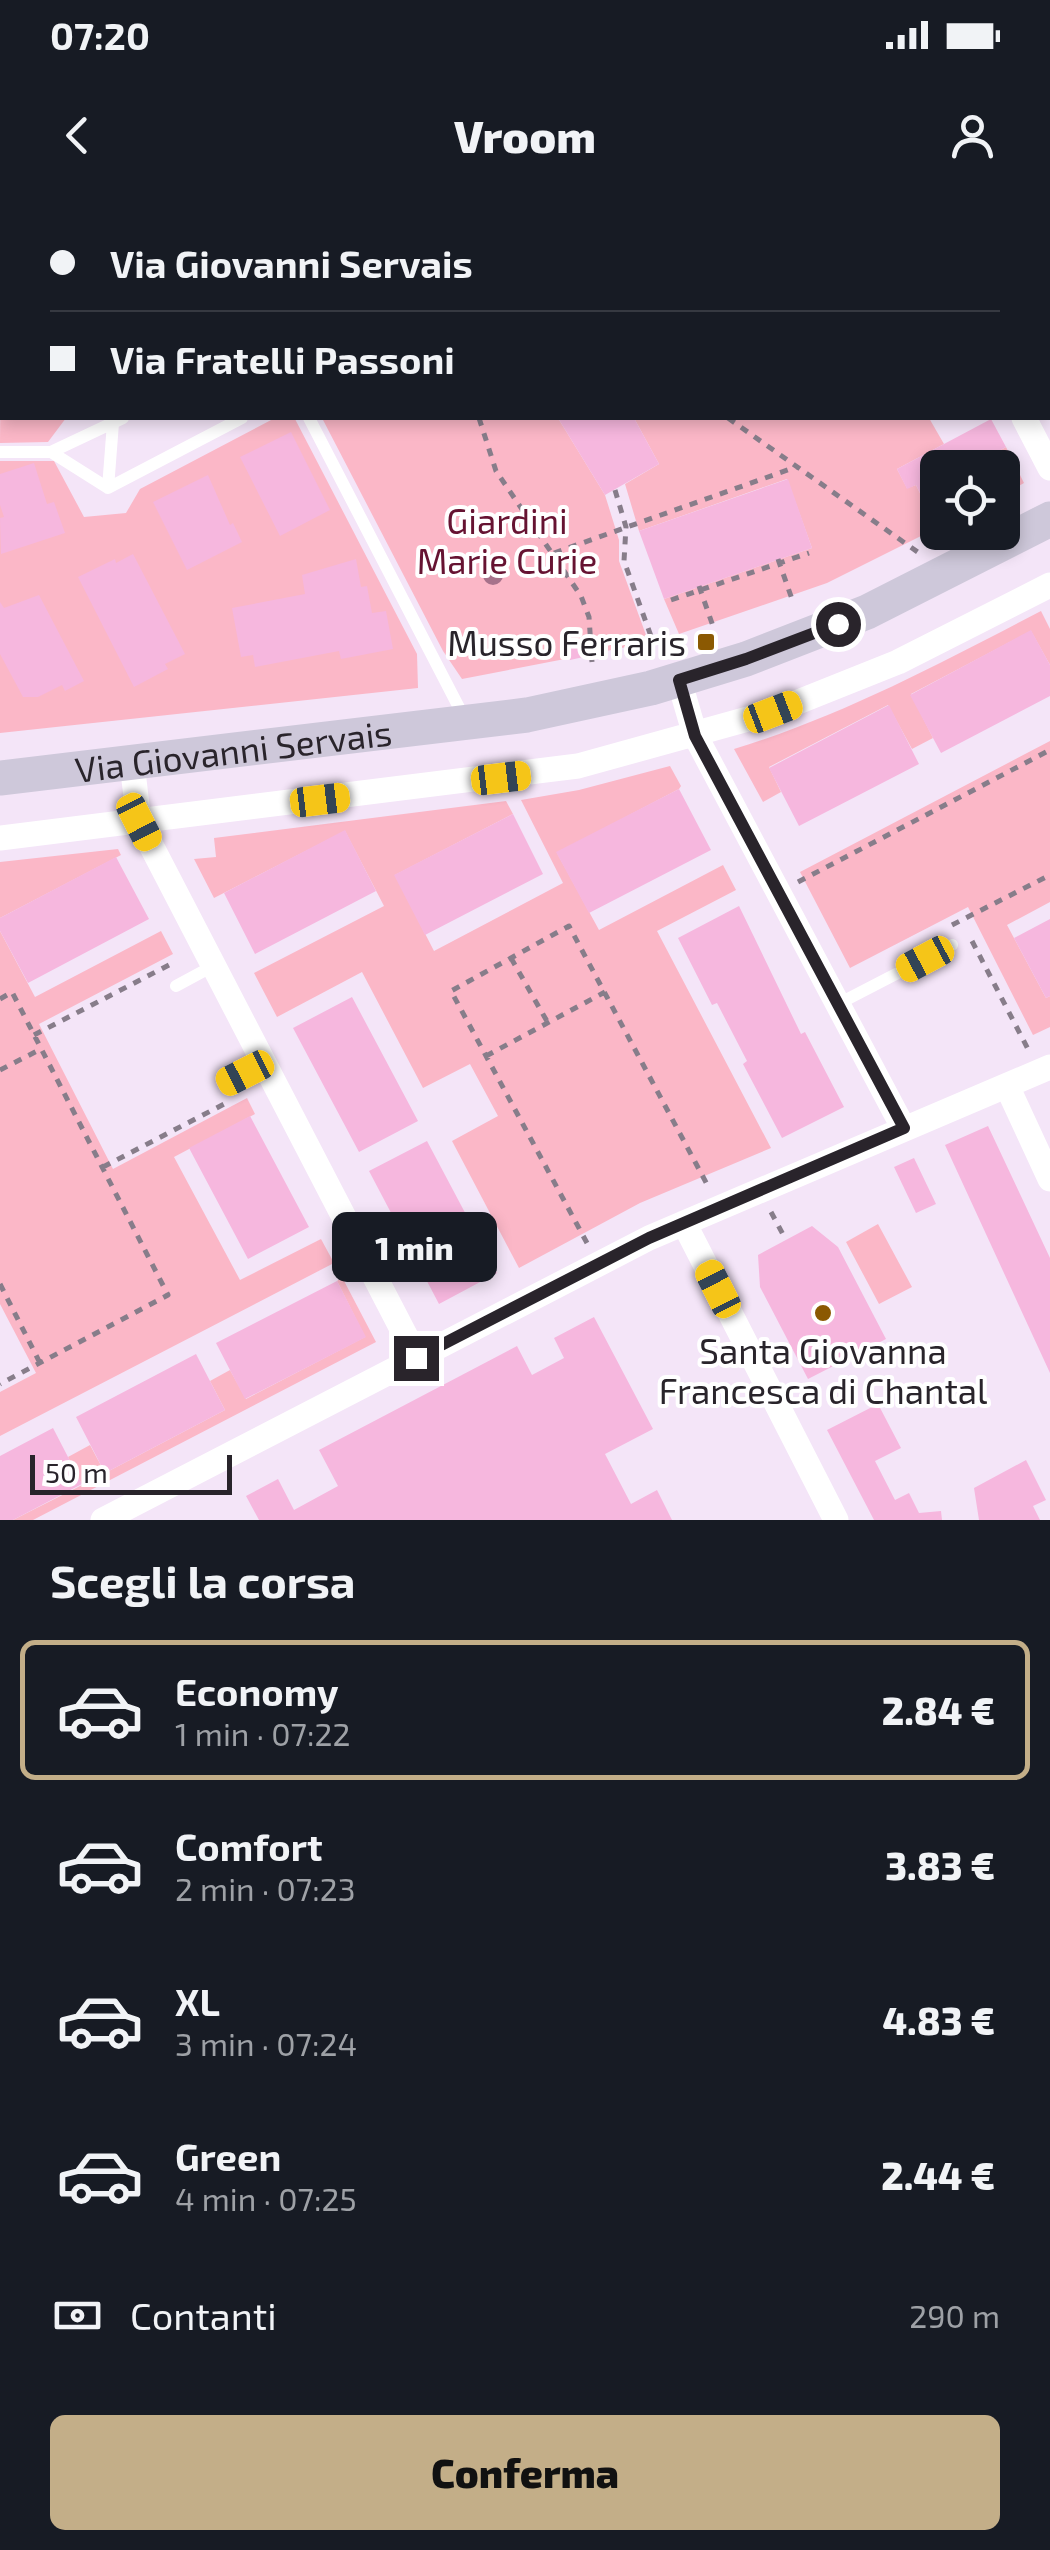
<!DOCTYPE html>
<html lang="it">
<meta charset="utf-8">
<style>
:root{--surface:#171b24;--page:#242831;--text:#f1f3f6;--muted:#9ea1a6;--line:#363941;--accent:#c3ae88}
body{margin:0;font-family:"Exo 2",sans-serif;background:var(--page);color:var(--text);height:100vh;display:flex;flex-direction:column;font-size:38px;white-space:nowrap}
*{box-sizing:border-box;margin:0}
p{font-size:32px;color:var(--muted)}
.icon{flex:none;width:55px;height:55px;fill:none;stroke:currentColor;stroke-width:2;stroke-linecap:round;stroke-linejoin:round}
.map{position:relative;height:1320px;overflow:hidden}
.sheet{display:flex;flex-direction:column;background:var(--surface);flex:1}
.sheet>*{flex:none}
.top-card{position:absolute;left:0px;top:0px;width:1050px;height:220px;box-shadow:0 5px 15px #0003;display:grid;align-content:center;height:220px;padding:0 50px;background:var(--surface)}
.fabs{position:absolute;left:920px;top:250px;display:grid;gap:20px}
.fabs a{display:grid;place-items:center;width:100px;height:100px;border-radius:15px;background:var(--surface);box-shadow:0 5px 15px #0003;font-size:50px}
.scale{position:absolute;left:30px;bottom:25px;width:202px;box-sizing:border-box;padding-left:10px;border:5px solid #29242b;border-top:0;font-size:28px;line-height:35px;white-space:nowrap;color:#29242b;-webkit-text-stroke:8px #fff;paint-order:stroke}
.end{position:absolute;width:45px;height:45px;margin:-22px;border:12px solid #29242b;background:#fff;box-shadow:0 0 0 5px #fff}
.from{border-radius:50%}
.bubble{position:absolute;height:70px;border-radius:15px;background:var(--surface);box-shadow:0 5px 15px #0003;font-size:32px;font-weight:800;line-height:70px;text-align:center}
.car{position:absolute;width:30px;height:60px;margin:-30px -15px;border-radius:12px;box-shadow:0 0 8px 2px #0007;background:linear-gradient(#f5c518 24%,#345 0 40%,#f5c518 0 76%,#345 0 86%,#f5c518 0)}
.top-card b{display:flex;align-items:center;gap:35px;height:95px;font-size:38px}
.top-card b+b{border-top:2px solid var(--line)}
.top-card i{width:25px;height:25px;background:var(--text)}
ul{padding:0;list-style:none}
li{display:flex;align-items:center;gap:30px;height:140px;margin:0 20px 15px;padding:0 30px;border:5px solid transparent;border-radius:15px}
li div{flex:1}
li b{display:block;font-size:38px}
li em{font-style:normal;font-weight:800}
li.active{border-color:var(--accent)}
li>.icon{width:90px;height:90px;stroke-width:1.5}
h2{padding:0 50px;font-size:45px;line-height:120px}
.pay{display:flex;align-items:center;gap:25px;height:110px;padding:0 50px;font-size:38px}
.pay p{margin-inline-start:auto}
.button{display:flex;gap:20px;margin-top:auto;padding:20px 50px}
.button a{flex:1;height:115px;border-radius:15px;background:var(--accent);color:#111;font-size:40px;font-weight:800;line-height:115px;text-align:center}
.status{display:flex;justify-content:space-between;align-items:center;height:70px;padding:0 50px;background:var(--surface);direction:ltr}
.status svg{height:28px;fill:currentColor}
header{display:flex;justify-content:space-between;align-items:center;height:130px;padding:0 50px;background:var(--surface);font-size:45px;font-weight:800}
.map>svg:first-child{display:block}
.green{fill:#fbb7c7}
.building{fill:#f6b7de}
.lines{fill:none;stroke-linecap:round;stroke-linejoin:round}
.path{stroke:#877d8a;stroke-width:5;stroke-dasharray:8 8;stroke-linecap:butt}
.lane{stroke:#fff;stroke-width:12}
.street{stroke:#fff;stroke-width:25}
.secondary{stroke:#cec8da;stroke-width:35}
.tree{fill:#a6728b}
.route{stroke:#29242b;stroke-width:12}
.poi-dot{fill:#8b5902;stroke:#fff;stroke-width:4}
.labels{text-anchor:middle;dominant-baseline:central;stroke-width:8;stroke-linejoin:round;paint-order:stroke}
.park-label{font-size:35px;fill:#661332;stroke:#fff}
.poi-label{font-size:35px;fill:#29242b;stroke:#fff;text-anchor:end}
.street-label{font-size:35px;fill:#29242b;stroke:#fff}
</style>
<div class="status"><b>07:20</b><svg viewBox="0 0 49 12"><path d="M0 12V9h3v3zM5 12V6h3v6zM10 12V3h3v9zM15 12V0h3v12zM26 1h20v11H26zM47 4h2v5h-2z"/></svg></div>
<header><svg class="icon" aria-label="back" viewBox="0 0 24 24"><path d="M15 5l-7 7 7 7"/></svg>Vroom<svg class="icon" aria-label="person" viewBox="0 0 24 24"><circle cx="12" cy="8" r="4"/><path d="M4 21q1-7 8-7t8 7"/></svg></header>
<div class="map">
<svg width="1050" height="1320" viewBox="0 0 1050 1320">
<rect width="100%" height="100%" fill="#f4e5f8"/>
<path class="green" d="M26,0H181L182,2H21Z
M208,0H638L209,2Z
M2,12V218H66L48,242L0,243Z
M322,218H558L605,295L619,340V361L646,435L637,445L462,479L443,451Z
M634,218H929L944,244L897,269L907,288L916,285L922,297L937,289V328L827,383L679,434L664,399L812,348L787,279L639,331L625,284L659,264Z
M273,219H295L417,454L418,488L0,533V261H54L84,317L126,313L140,289Z
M1006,247L1024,283L1003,295L1002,268H967Z
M1041,411L1050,429V465L1031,431L911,494L933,538L912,549L888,505L769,567L781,592L763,602L734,549C842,516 941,463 1041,411Z
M1050,541V702L1007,725L1046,798L1050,796V827L1033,835L968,707L850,768L800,672Z
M670,566L681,586L679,589L557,653L599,730L723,665L736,690L657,731L771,948L640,1003L519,1068L452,941L498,916L470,864L423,888L362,772L277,817L254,773L384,706L345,631L214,698L194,659L216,657L214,638L506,601L513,614L395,675L434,751L563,683L521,600L579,590Z
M118,649L121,655L0,718V662Z
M0,731L35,797L161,731L173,754L39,824L113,969L247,898L255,914L174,957L240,1080L321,1039L334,1063L0,1236V1192L36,1173L0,1104Z
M878,1024L912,1087L879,1104L846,1042Z
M342,1077L376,1142L33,1320H13L82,1285L68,1257L90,1245L105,1273L225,1210L210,1181L230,1170L246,1199L365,1137L337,1081Z"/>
<path class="building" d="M558,218H634L659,264L605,295Z
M991,219L1006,247L967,268H938V289L922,297L916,285L907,289L897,269Z
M291,232L330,310L280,336L240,257Z
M34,263L47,304L54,302L65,333L1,354L0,318L4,317L0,305V274Z
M208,275L230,325L233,323L242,342L187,370L153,302Z
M788,279L812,348L664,399L639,331Z
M133,354L185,454L165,464L168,469L134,487L78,377L115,359L116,363Z
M356,359L361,387L367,386L372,413L386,411L393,449L341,459L339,451L255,467L253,455L241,457L232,408L305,394L302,375Z
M39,395L84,481L65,491L62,485L38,497H23L0,454V402L4,408Z
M1031,430L1050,465V496L941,553L910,495Z
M585,444L588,456L570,460L568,448Z
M889,505L919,564L799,626L769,568Z
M679,589L711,650L589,713L556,652Z
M513,614L543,674L425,735L394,675Z
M345,630L376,691L255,754L224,693Z
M116,657L149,719L28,783L0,731V718Z
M739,706L801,834L805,832L844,907L782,938L743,864L747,861L717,803L712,805L678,738Z
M1050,719V796L1046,798L1014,738Z
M352,797L418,921L359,952L293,828Z
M250,916L309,1027L248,1059L189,948Z
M988,926L1050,1058V1173L945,945Z
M427,941L497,1073L439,1104L369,971Z
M914,958L936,1004L916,1013L894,967Z
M812,1026L838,1047L886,1139L808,1179L760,1087L758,1055Z
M337,1081L366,1137L245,1199L216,1143Z
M594,1117L653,1229L605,1254L631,1304L657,1290L672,1320H259L246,1296L278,1279L294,1310L338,1286L319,1250L517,1146L532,1175L564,1158L554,1138Z
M196,1154L225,1210L105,1273L76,1217Z
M878,1204L901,1248L875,1261L895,1300L909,1293L919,1313L941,1311L942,1320H874L827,1230Z
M53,1228L82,1284L13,1320H0V1256Z
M1026,1260L1046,1300L1033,1306L1040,1320H979L974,1288Z"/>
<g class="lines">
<path class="path" d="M516,0V2
M403,2L404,0
M553,2L554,0
M583,2L585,0
M479,218L496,271L581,396L589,417L592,462
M728,218L919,353
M615,290L626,327L624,361L652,439L641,450
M554,353L796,267
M778,359L793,402
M699,386L714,429
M671,400L809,353
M798,682L1050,550
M952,725L1050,675
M972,741L1029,851
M511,758L548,823
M0,799L12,792L168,1095L0,1184
M34,835L169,765
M486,856L605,792
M0,870L41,849
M103,967L228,902
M771,1012L786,1040
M587,1043L451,791L569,726L709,988
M0,1084L40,1163"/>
<path class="lane" d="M196,0L197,2
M123,218L51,252L108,288L242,218
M309,218L466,521
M0,252H51
M108,288L113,223
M176,786L213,766
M838,804L952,745
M226,883L264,864"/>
<path class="street" d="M911,0L912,2
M1024,218L1050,268
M679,480L695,535L904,929
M132,563L139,622L417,1158
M0,638L578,566L773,512L898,462L1050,385
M1007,886L1050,979
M684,1023L836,1320
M103,1320L649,1038L1050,867"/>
<path class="secondary" id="s1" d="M0,578L527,515L651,488L746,459L867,412L1050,319"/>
</g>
<circle class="tree" cx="493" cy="375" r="10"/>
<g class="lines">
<path class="route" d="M416,1158L649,1038L904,928L695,536L679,480L746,459L838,424"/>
</g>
<g class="poi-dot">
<rect x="696" y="432" width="20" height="20" rx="5"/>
<circle cx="823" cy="1113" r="10"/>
</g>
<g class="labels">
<g class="park-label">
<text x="507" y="320">Giardini<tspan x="507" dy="40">Marie Curie</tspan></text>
</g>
<g class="poi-label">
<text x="686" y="442">Musso Ferraris</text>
<text x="823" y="1150" text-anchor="middle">Santa Giovanna<tspan x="823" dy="40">Francesca di Chantal</tspan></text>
</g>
<g class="street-label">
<text stroke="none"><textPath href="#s1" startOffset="235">Via Giovanni Servais</textPath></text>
</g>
</g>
</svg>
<div class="fabs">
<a><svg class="icon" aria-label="locate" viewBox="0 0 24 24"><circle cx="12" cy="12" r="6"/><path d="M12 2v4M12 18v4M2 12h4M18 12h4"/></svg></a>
</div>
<div class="scale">50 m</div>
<i class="end from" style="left:838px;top:424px"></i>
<i class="end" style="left:416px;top:1158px"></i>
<div class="bubble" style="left:332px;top:1012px;width:165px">1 min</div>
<i class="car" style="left:773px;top:512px;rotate:69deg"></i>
<i class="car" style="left:501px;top:578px;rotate:83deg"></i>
<i class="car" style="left:320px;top:600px;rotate:83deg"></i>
<i class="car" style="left:139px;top:622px;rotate:153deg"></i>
<i class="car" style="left:925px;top:759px;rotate:242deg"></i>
<i class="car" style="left:245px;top:873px;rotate:243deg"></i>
<i class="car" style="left:718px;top:1089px;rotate:333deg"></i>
<div class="top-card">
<b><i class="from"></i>Via Giovanni Servais</b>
<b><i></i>Via Fratelli Passoni</b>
</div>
</div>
<section class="sheet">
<h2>Scegli la corsa</h2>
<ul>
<li class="active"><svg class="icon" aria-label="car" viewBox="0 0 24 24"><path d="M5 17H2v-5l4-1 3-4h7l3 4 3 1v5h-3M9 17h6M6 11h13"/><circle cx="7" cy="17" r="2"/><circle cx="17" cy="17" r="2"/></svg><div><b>Economy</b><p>1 min · 07:22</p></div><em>2.84 €</em></li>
<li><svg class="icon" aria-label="car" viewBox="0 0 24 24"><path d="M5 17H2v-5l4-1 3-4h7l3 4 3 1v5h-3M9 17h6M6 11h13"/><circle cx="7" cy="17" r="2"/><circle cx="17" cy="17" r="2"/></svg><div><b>Comfort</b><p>2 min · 07:23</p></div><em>3.83 €</em></li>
<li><svg class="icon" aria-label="car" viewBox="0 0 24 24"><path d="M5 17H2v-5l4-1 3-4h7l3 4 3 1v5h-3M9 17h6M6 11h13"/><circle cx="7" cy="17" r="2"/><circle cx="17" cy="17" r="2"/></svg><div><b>XL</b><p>3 min · 07:24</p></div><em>4.83 €</em></li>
<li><svg class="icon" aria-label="car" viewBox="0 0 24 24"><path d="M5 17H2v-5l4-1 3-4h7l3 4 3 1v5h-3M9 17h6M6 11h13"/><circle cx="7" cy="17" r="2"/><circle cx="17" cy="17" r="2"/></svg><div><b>Green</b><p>4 min · 07:25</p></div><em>2.44 €</em></li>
</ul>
<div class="pay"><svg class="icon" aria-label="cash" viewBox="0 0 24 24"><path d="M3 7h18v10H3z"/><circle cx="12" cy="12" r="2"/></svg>Contanti<p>290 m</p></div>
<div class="button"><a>Conferma</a></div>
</section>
